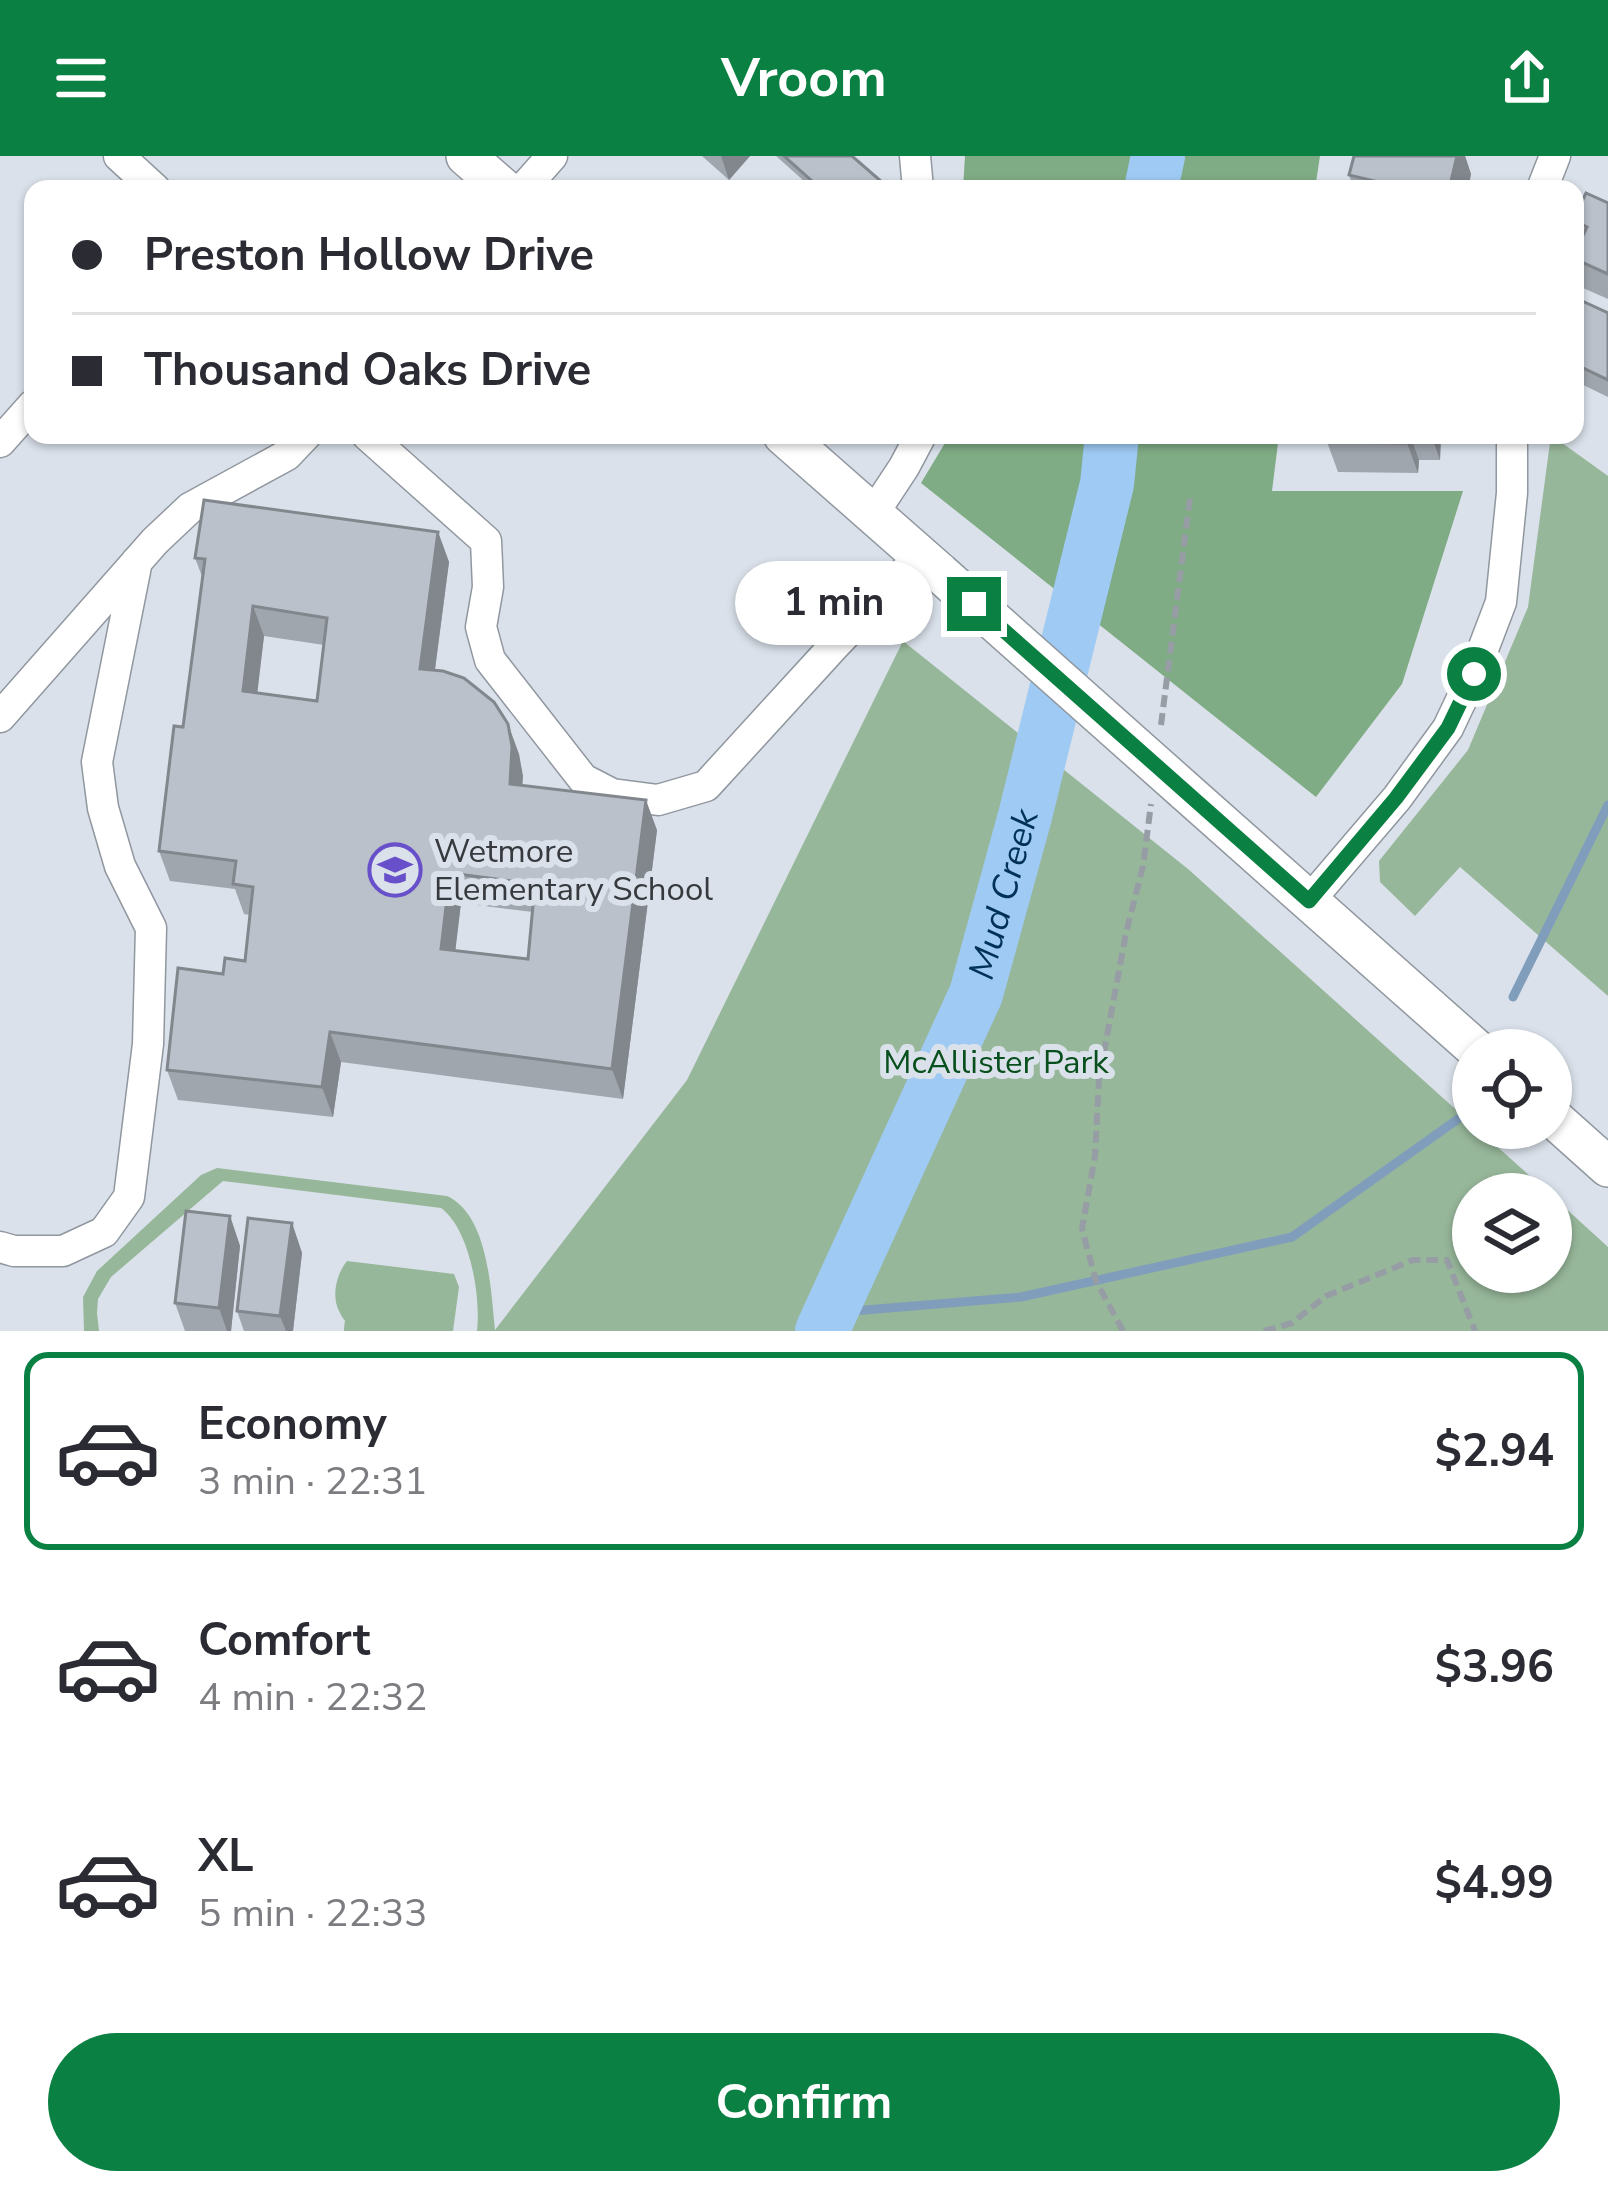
<!DOCTYPE html>
<meta charset="utf-8">
<style>
:root{--surface:#fff;--page:#f7f7f7;--text:#2b2b33;--muted:#7c7c81;--line:#e1e1e2;--accent:#0b8043}
body{margin:0;font-family:"Nunito Sans",sans-serif;background:var(--page);color:var(--text);height:100vh;display:flex;flex-direction:column;font-size:45px;white-space:nowrap}
*{box-sizing:border-box;margin:0}
p{font-size:39px;color:var(--muted)}
.icon{flex:none;width:66px;height:66px;fill:none;stroke:currentColor;stroke-width:2;stroke-linecap:round;stroke-linejoin:round}
.map{position:relative;height:1175px;overflow:hidden}
.drawer{display:flex;flex-direction:column;background:var(--surface);flex:1}
.drawer>*{flex:none}
.hud{position:absolute;left:24px;top:24px;width:1560px;height:264px;border-radius:24px;box-shadow:0 3px 9px #0004;display:grid;align-content:center;height:264px;padding:0 48px;background:var(--surface)}
.controls{position:absolute;left:1452px;top:873px;display:grid;gap:24px}
.controls a{display:grid;place-items:center;width:120px;height:120px;border-radius:50%;background:var(--surface);box-shadow:0 3px 9px #0004;font-size:60px}
.end{position:absolute;width:54px;height:54px;margin:-27px;border:15px solid #0b8043;background:#fff;box-shadow:0 0 0 6px #fff}
.from{border-radius:50%}
.bubble{position:absolute;height:84px;border-radius:42px;background:var(--surface);box-shadow:0 3px 9px #0004;font-size:39px;font-weight:700;line-height:84px;text-align:center}
.hud b{display:flex;align-items:center;gap:42px;height:114px;font-size:45px}
.hud b+b{border-top:3px solid var(--line)}
.hud i{width:30px;height:30px;background:var(--text)}
ul{padding:21px 0 0;list-style:none}
li{display:flex;align-items:center;gap:36px;height:198px;margin:0 24px 18px;padding:0 24px;border:6px solid transparent;border-radius:24px}
li div{flex:1}
li b{display:block;font-size:45px}
li em{font-style:normal;font-weight:700}
li.selected{border-color:var(--accent)}
li>.icon{width:108px;height:108px;stroke-width:1.5}
.primary-button{display:flex;gap:24px;margin-top:auto;padding:24px 48px}
.primary-button a{flex:1;height:138px;border-radius:72px;background:var(--accent);color:#fff;font-size:48px;font-weight:700;line-height:138px;text-align:center}
header{display:flex;justify-content:space-between;align-items:center;height:156px;padding:0 48px;background:var(--accent);color:#fff;font-size:54px;font-weight:700}
.map>svg:first-child{display:block}
.green{fill:#97b79a}
.forest{fill:#7fac84}
.lines{fill:none;stroke-linecap:round;stroke-linejoin:round}
.stream{stroke:#809ebc;stroke-width:9}
.river{stroke:#9fcaf3;stroke-width:54}
.minor-casing{stroke:#90979f;stroke-width:33}
.major-casing{stroke:#90979f;stroke-width:42}
.path{stroke:#979da4;stroke-width:6;stroke-dasharray:12 6;stroke-linecap:butt}
.minor{stroke:#fff;stroke-width:30}
.major{stroke:#fff;stroke-width:39}
.major-bridge-casing{stroke:#90979f;stroke-width:42;stroke-linecap:butt}
.major-bridge{stroke:#fff;stroke-width:39}
.wall{fill:#a0a6ae;fill-rule:evenodd}
.shaded-wall{fill:#82878d}
.building{fill:#bac1ca;stroke:#82878d;stroke-width:3;fill-rule:evenodd}
.route{stroke:#0b8043;stroke-width:15}
.labels{text-anchor:middle;dominant-baseline:central;stroke-width:12;stroke-linejoin:round;paint-order:stroke}
.poi-label{font-size:33px;fill:#36393d;stroke:#dae1ea;text-anchor:start}
.park-label{font-size:33px;fill:#074f1d;stroke:#dae1ea}
.water-label{font-size:36px;font-style:italic;fill:#003257;stroke:#dae1ea}
</style>
<header><svg class="icon" aria-label="menu" viewBox="0 0 24 24"><path d="M4 6h16M4 12h16M4 18h16"/></svg>Vroom<svg class="icon" aria-label="share" viewBox="0 0 24 24"><path d="M12 15V3M7 8l5-5 5 5M5 13v7h14v-7"/></svg></header>
<div class="map">
<svg width="1608" height="1175" viewBox="0 0 1608 1175">
<rect width="100%" height="100%" fill="#dae1ea"/>
<path class="green" d="M1551,279L1608,320V840L1460,711L1415,760L1380,726L1379,705L1468,594L1528,451Z
M903,485L1188,713L1550,1038H1473V1116H1551V1039L1608,1091V1175H477C481,1141 470,1073 441,1052L223,1025L111,1121L98,1143L97,1157L99,1175H84L83,1141L97,1115L201,1019L217,1012L447,1040C489,1059 491,1137 495,1174L687,924Z
M347,1105L454,1118L459,1131L453,1175H344C345,1156 347,1172 339,1155C331,1140 337,1117 347,1105Z"/>
<path class="forest" d="M965,0H1320L1315,33H963Z
M946,279H1279L1272,335H1463L1402,528L1316,641L921,327L945,287Z"/>
<g class="lines">
<path class="stream" d="M1513,841L1608,649
M829,1157L1021,1141L1292,1081L1458,963"/>
<g class="river">
<path d="M1151,33L1158,0"/>
<path id="s1" d="M822,1175L976,838L1025,660L1107,328L1112,279"/>
</g>
<g class="minor-casing">
<path id="minor" d="M119,0L155,33
M915,0L918,33
M523,33L552,0
M1542,33L1555,0
M367,279L486,385L488,431L481,471L490,504L583,623L612,638L658,644L706,630L834,490L920,400
M0,286L33,249
M873,358L904,311L921,279
M0,561L155,385L190,352L287,299L306,279
M1309,745L1397,642L1448,572L1474,517L1501,446L1512,337V279
M0,1091L14,1095H63L104,1076L129,1041L148,888L151,772L120,710L103,652L97,606L137,405"/>
</g>
<g class="major-casing">
<path id="major" d="M466,0L504,33
M783,279L940,417
M1184,634L1477,894
M1551,960L1608,1011"/>
</g>
<path class="path" d="M1161,569L1190,342
M1123,1175L1096,1125L1082,1073L1095,1000L1099,923L1126,777L1143,710L1151,648
M1264,1175L1292,1167L1326,1140L1413,1104H1447L1475,1175"/>
<use href="#minor" class="minor"/>
<use href="#major" class="major"/>
<g class="major-bridge-casing">
<path id="major-bridge" d="M940,417L1184,634"/>
</g>
<use href="#major-bridge" class="major-bridge"/>
</g>
<path class="wall" d="M702,0H750L729,24Z
M776,0H852L890,33H813Z
M1354,0H1465L1471,18L1468,33H1354L1349,19Z
M1608,47V143L1583,132L1575,109V96L1580,85L1575,70V60Z
M1575,153L1608,157V241L1575,225Z
M1327,279H1441L1440,304H1419L1418,317L1338,316L1327,286Z
M438,376L449,406L435,514L519,598L522,629L657,674L623,943L341,906L333,961L178,944L167,914L223,818L245,805L250,759L244,758L235,733L170,725L159,695L183,571L203,423L195,402ZM264,480L324,489L317,545L257,536ZM461,747L533,756L528,803L455,794Z
M230,1060L240,1090L231,1175H185L175,1147Z
M292,1067L302,1097L293,1175H244L237,1155Z"/>
<path class="shaded-wall" d="M721,0H750L729,24Z
M1457,0H1465L1471,18L1468,33H1449Z
M1408,279H1410L1419,304L1418,317L1407,287Z
M1431,279H1441L1440,304Z
M438,376L449,406L431,543L420,513Z
M253,450L264,480L254,565L243,535Z
M508,568L519,598L523,620L521,658L510,628Z
M646,644L657,674L623,943L612,913Z
M450,717L461,747L452,823L441,793Z
M330,876L341,906L333,961L322,931Z
M230,1060L240,1090L231,1175H227L219,1152Z
M292,1067L302,1097L293,1175H286L280,1160Z"/>
<path class="building" d="M784,0H852L890,33H821Z
M1354,0H1457L1449,33H1407L1349,19Z
M1586,37L1608,47V118L1575,103V96L1587,71L1575,65V60Z
M1580,144L1608,157V224L1575,208V175L1578,169L1575,168V153Z
M1327,279H1408L1407,287L1327,286Z
M204,344L438,376L420,513L443,515L464,522L494,546L508,568L512,590L510,628L646,644L612,913L330,876L322,931L167,914L178,812L223,818L225,802L245,805L253,731L233,728L236,705L159,695L174,570L183,571L205,403L195,402ZM253,450L327,462L317,545L243,535ZM450,717L535,728L528,803L441,793Z
M186,1055L230,1060L219,1152L175,1147Z
M248,1062L292,1067L280,1160L237,1155Z"/>
<g class="lines">
<path class="route" d="M974,448L1309,745L1396,642L1448,572L1474,518"/>
</g>
<defs>
<g id="school-ring" transform="scale(2.7)"><circle r="9.5" fill="#dae1ea" stroke="#6750c9" stroke-width="1.5"/><path d="M0-5L7-2L0 1L-7-2ZM-4 1L0 2.5L4 1V4Q0 6-4 4Z" fill="#6750c9"/></g>
</defs>
<g fill-rule="evenodd">
<use href="#school-ring" x="395" y="714"/>
</g>
<g class="labels">
<g class="poi-label">
<text x="434" y="695">Wetmore<tspan x="434" dy="38">Elementary School</tspan></text>
</g>
<g class="park-label">
<text x="996" y="906">McAllister Park</text>
</g>
<g class="water-label">
<text stroke="none"><textPath href="#s1" startOffset="474">Mud Creek</textPath></text>
</g>
</g>
</svg>
<div class="controls">
<a><svg class="icon" aria-label="locate" viewBox="0 0 24 24"><circle cx="12" cy="12" r="6"/><path d="M12 2v4M12 18v4M2 12h4M18 12h4"/></svg></a>
<a><svg class="icon" aria-label="layers" viewBox="0 0 24 24"><path d="M12 4l9 5-9 5-9-5zM3 14l9 5 9-5"/></svg></a>
</div>
<i class="end from" style="left:1474px;top:518px"></i>
<i class="end" style="left:974px;top:448px"></i>
<div class="bubble" style="left:735px;top:405px;width:198px">1 min</div>
<div class="hud">
<b><i class="from"></i>Preston Hollow Drive</b>
<b><i></i>Thousand Oaks Drive</b>
</div>
</div>
<section class="drawer">
<ul>
<li class="selected"><svg class="icon" aria-label="car" viewBox="0 0 24 24"><path d="M5 17H2v-5l4-1 3-4h7l3 4 3 1v5h-3M9 17h6M6 11h13"/><circle cx="7" cy="17" r="2"/><circle cx="17" cy="17" r="2"/></svg><div><b>Economy</b><p>3 min · 22:31</p></div><em>$2.94</em></li>
<li><svg class="icon" aria-label="car" viewBox="0 0 24 24"><path d="M5 17H2v-5l4-1 3-4h7l3 4 3 1v5h-3M9 17h6M6 11h13"/><circle cx="7" cy="17" r="2"/><circle cx="17" cy="17" r="2"/></svg><div><b>Comfort</b><p>4 min · 22:32</p></div><em>$3.96</em></li>
<li><svg class="icon" aria-label="car" viewBox="0 0 24 24"><path d="M5 17H2v-5l4-1 3-4h7l3 4 3 1v5h-3M9 17h6M6 11h13"/><circle cx="7" cy="17" r="2"/><circle cx="17" cy="17" r="2"/></svg><div><b>XL</b><p>5 min · 22:33</p></div><em>$4.99</em></li>
</ul>
<div class="primary-button"><a>Confirm</a></div>
</section>
